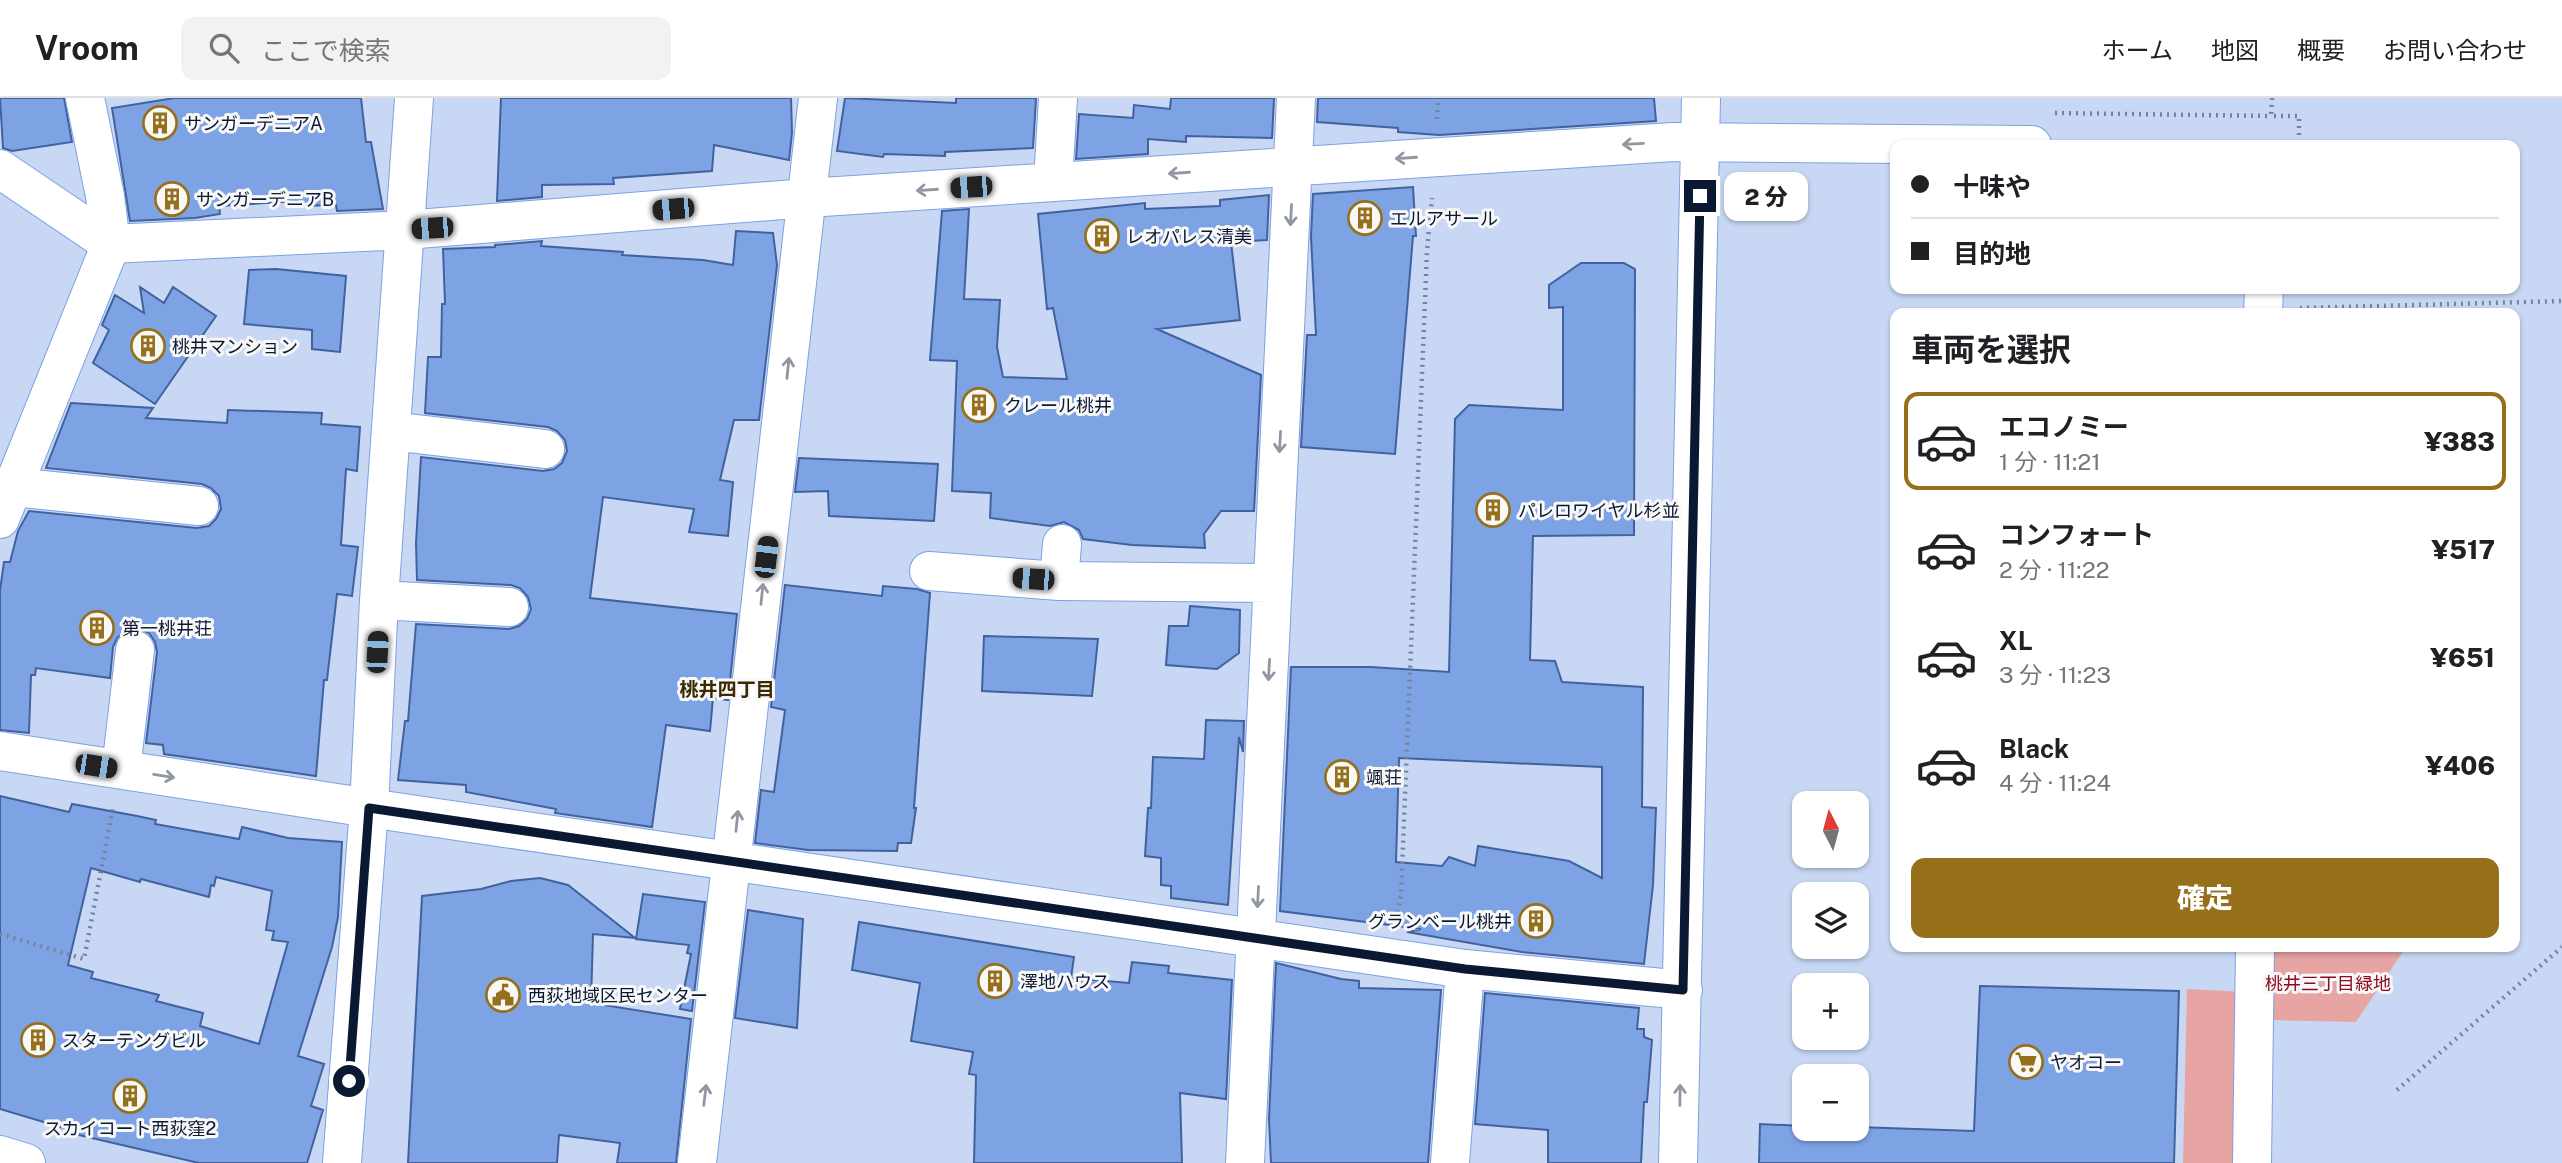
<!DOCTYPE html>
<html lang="ja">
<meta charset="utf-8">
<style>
:root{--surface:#fff;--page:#f2f2f2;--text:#202124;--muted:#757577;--line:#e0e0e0;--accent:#966f1a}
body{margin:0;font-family:"Public Sans","Noto Sans JP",sans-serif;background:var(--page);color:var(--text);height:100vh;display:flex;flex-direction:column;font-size:26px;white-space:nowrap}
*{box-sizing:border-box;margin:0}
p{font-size:23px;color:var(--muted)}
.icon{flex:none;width:38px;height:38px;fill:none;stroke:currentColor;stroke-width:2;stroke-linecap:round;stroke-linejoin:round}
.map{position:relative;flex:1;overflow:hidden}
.side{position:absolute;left:1890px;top:210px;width:630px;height:644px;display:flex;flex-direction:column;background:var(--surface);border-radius:14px;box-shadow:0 2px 5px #0004}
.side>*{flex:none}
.top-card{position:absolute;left:1890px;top:42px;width:630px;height:154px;border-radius:14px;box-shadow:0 2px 5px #0004;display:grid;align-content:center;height:154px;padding:0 21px;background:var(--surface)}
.needle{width:46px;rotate:354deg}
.buttons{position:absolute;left:1792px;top:693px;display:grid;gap:14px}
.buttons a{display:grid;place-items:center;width:77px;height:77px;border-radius:14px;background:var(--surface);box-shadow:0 2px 5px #0004;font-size:35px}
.end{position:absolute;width:32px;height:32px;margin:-16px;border:9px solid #0b1831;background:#fff;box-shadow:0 0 0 4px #fff}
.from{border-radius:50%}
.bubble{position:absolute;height:49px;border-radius:14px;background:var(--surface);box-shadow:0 2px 5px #0004;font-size:23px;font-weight:800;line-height:49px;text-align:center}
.car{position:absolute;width:21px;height:42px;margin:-21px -10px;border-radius:9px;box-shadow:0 0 5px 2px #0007;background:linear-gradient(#222 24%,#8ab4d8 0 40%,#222 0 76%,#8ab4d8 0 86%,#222 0)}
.top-card b{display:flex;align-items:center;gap:24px;height:66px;font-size:26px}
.top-card b+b{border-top:2px solid var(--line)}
.top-card i{width:18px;height:18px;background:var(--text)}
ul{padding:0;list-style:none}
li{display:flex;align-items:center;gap:21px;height:98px;margin:0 14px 10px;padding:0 7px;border:4px solid transparent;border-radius:14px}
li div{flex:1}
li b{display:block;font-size:26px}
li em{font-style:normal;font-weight:800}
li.selected{border-color:var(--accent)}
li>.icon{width:63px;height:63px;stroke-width:1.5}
h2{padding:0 21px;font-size:32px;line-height:84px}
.button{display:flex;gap:14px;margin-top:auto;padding:14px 21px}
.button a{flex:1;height:80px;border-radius:14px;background:var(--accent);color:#fff;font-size:28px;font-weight:800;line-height:80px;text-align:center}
header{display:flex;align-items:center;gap:42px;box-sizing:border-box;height:98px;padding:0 35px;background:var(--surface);border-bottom:2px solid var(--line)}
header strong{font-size:33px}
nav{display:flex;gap:38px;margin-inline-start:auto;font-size:24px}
.search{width:490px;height:63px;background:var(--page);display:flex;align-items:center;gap:18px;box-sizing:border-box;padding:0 24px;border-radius:14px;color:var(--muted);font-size:26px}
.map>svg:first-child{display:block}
.green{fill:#e6a4a2}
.building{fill:#7ea3e5;stroke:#41629f;stroke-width:2;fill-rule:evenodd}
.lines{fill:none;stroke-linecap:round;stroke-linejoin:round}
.minor-casing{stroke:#7ca1e3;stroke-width:40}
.major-casing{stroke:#7ca1e3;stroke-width:40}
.path{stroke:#75849e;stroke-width:4.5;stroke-dasharray:2 5;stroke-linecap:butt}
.minor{stroke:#fff;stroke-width:38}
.major{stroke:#fff;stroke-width:38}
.oneway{stroke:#9197a2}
.route{stroke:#0b1831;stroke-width:9}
.labels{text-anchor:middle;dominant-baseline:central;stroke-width:6;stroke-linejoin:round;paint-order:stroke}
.poi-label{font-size:18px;fill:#0b1831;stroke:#f8f8f8;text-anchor:start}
.park-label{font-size:18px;fill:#8d0c20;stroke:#f8f8f8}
.neighbourhood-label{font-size:19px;font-weight:bold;fill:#3b2901;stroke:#f8f8f8}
</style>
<header>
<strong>Vroom</strong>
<div class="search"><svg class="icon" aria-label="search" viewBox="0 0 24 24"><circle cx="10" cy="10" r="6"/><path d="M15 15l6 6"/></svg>ここで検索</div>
<nav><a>ホーム</a><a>地図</a><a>概要</a><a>お問い合わせ</a></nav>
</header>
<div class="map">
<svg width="2562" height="1065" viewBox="0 0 2562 1065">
<rect width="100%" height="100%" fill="#c8d8f4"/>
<path class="green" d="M2270,849H2406L2356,924L2269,922Z
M2187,891L2245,894L2240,1065H2183Z"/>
<path class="building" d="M0,0H64L72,44L12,53L3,50Z
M175,0H361L366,44H371L383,111L337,113L336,107L298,108L297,103L219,108L220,116L195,120L130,123L112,10Z
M501,0H791L792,35L789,62L714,47L712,73L613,80L614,86L542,87V99L497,103Z
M845,0L956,5V0H1036L1033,50L945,54V58L884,56L883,59L837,53Z
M1171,0H1274L1272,40L1186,38V44L1148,41V56L1076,61L1079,16L1133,20L1134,7L1170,11Z
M1318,0H1654L1656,23L1439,37L1398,34V30L1317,24Z
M1413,89L1416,138H1413L1395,356L1301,349L1307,237H1316L1311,139L1313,96Z
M1269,97L1267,142L1231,144L1240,222L1157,231L1261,277L1254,413H1221L1204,436L1205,450L1132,447L1083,441L1079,432L1064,424L1050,428L990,420L991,395L952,393L957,263L930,262L942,113L969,111L964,201L1000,202L997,249L1003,279L1067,281L1053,210L1047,211L1038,116L1145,105V111L1220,108V102Z
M736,133L773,135L777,167L759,322H734L720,382L733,384L728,438L689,434L694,411L603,399L590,500L737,516L728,602L713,600L710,633L666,627L652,729L555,715L556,711L466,694V687L398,682L405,623H408L416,526L509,531L519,528L527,521L531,511L528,499L520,490L511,487L417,482L416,445L421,359L543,373L554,371L562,365L567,353L565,342L557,333L548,329L425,315L428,259H441L442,206H445L443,151L495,149V147L542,143L541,148L623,154L622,157L703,162L733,167Z
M1581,165H1624L1635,171L1634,437L1533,438L1530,562L1555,563L1562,584L1643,589L1642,709L1656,710L1653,787L1644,866L1522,854L1407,834L1421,831L1280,813L1291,569H1371L1449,574L1455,321L1469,307L1563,312V209L1549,210V187ZM1399,660L1602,669V780L1569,763L1478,748L1475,768L1449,759L1442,768L1396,764Z
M276,171L346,178L340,254L312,251V232L244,226L249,172Z
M140,189L164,205L173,189L216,218L155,306L93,265L109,232L102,227L115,197L144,215Z
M71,305L153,310L146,320L227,325L228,312L322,315L321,326L360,329L357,373L346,371L341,447L358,449L352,498L337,496L327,582H324L316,678L164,656L163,647L146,645L157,554L155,544L149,535L138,530L126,532L117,540L113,549L110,580L36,570L35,577H31L29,635L0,632V492L4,464H10L18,433L29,413L197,430L209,428L216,421L221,411L219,398L211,390L202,386L46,370Z
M799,360L938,366L934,423L829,418L828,393L795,394Z
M785,487L882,498L883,488L917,491L930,495L914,710H916L911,745H898L897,753L808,752L755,745L761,692L774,694L785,612L771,609Z
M1190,508L1240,512L1239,555L1217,571L1166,567L1169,528H1188Z
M984,538L1098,541L1092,598L982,593Z
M1206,622L1244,623L1243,654L1239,639L1228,807L1171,800V788L1161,787V760L1145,758L1148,710H1151L1153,659L1204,661Z
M0,698L69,714L72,706L137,718L156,722L155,726L239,741L242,729L288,740L342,744L338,819L332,849L298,958L324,966L311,1008L323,1012L307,1065H199L66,1034L67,1031L0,1011ZM91,770L140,784L141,781L209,799L211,787L214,788L216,779L272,793L266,832L274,833L272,842L288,844L259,946L200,928L203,915L156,903L159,897L91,880L93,874L68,867Z
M540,780L568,787L635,840L593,836L591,905L691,921L676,1065H617L620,1045L559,1037L557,1065H408L422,798L481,791L511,783Z
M643,796L705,804L692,913L680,911L691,856L687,855L689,847L636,841Z
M748,812L803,821L797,930L735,920Z
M859,824L1074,859L1071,880L1129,885L1132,864L1169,868L1168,875L1232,882L1226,1001L1180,995L1182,1065H974L976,977L969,976L973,954L911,943L920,885L852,872Z
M1276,865L1341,881L1359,883V890L1441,892L1428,1065H1271L1269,1021Z
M1980,888L2179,893L2174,1065H1759L1760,1026L1804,1028V1031L1857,1029L1974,1033Z
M1485,895L1639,910L1637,931H1644V939L1652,942L1647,1004H1644L1641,1065H1548V1032L1475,1026Z"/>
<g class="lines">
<g class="minor-casing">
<path id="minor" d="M0,71L111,146L405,132L807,100L1673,44L2032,47
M1053,84L1058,0
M2263,215L2264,191
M391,333L545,351
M13,389L199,408
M0,421L111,146L105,98L85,0
M929,473L1059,483L1273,485
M1059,483L1062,446
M379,502L509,509
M0,653L369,710L1465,871L1683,892
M121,671L135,552
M342,1065L369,710L379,502L414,0
M697,1065L818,0
M1245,1065L1296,0
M1450,1065L1465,871
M1678,1065L1701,0
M2252,1065L2255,849"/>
</g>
<g class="major-casing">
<path id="major" d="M0,1057L26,1065"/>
</g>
<path class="path" d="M2272,0L2271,18H2299V47
M2055,15L2271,18
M1437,21L1438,0
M2300,210L2562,203
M1396,821L1401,797L1427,153L1432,100
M0,836L84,861L113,710
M2397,992L2562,849"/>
<use href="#minor" class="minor"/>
<use href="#major" class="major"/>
</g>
<defs><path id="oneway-shaft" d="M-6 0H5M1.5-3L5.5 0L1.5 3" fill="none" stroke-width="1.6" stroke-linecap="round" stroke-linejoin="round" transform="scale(1.75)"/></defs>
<g class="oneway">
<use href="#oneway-shaft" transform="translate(1633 46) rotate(177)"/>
<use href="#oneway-shaft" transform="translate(1406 60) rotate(176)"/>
<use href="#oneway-shaft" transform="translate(1179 75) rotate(176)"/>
<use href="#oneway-shaft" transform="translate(927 92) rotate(176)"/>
<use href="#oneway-shaft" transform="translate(1291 117) rotate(93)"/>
<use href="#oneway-shaft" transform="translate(788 270) rotate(-84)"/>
<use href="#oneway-shaft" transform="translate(1280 344) rotate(93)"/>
<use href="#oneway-shaft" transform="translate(762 496) rotate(-84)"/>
<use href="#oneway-shaft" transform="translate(1269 572) rotate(93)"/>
<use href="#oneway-shaft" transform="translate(164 678) rotate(9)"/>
<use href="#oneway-shaft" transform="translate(737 723) rotate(-84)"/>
<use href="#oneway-shaft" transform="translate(1258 799) rotate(93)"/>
<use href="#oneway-shaft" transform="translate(705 997) rotate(-83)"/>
<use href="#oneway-shaft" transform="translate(1680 997) rotate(-89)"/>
</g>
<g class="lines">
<path class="route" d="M349,983L369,710L1465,871L1683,892L1700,98"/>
</g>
<defs>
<g id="building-ring" transform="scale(1.75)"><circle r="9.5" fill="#f8f8f8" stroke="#966f1a" stroke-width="1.5"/><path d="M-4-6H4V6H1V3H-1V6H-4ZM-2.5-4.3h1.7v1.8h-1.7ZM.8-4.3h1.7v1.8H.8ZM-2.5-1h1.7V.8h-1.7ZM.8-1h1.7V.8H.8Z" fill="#966f1a"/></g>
<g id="civic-ring" transform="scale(1.75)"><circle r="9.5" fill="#f8f8f8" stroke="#966f1a" stroke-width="1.5"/><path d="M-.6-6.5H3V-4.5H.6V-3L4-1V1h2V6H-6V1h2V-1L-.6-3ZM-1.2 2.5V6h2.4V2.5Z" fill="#966f1a"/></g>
<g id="supermarket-ring" transform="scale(1.75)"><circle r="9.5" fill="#f8f8f8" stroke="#966f1a" stroke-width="1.5"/><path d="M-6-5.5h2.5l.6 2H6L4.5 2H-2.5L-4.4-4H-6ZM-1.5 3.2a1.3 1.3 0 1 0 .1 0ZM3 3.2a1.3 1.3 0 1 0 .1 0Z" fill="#966f1a"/></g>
</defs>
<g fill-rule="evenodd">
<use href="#building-ring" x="160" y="25"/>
<use href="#building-ring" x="172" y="101"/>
<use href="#building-ring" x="1365" y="120"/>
<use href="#building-ring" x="1102" y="138"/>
<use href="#building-ring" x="148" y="248"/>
<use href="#building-ring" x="979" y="307"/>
<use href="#building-ring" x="1493" y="412"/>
<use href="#building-ring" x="97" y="530"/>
<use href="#building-ring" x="1342" y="679"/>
<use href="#building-ring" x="1536" y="823"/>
<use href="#building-ring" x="995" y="883"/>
<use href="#civic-ring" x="503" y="897"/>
<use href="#building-ring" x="38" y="942"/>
<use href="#supermarket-ring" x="2026" y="964"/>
<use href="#building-ring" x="130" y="998"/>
</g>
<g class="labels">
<g class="poi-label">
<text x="184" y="25">サンガーデニアA</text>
<text x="196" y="101">サンガーデニアB</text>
<text x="1390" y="120">エルアサール</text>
<text x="1126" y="138">レオパレス清美</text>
<text x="172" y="248">桃井マンション</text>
<text x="1004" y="307">クレール桃井</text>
<text x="1518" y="412">パレロワイヤル杉並</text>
<text x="122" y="530">第一桃井荘</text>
<text x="1366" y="679">颯荘</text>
<text x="1512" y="823" text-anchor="end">グランベール桃井</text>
<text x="1020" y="883">澤地ハウス</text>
<text x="528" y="897">西荻地域区民センター</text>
<text x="62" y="942">スターテングビル</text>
<text x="2050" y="964">ヤオコー</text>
<text x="130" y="1030" text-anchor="middle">スカイコート西荻窪2</text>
</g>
<g class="park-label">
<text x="2328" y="885">桃井三丁目緑地</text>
</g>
<g class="neighbourhood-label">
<text x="727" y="591">桃井四丁目</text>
</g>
</g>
</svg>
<div class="buttons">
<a><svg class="needle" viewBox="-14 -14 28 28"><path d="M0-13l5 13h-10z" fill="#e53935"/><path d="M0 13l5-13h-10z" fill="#757577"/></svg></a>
<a><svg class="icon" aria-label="layers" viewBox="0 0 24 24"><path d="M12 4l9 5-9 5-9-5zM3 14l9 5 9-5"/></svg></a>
<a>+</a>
<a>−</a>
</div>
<i class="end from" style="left:349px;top:983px"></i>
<i class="end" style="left:1700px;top:98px"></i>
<div class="bubble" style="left:1724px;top:74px;width:84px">2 分</div>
<i class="car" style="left:971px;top:89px;rotate:266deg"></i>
<i class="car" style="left:673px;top:111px;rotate:265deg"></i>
<i class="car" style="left:432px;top:130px;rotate:266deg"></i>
<i class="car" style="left:766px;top:459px;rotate:7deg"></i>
<i class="car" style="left:1033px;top:481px;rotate:274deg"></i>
<i class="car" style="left:377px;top:554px;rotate:3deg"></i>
<i class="car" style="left:96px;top:668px;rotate:99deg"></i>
<div class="top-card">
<b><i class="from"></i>十味や</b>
<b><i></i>目的地</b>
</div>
<section class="side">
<h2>車両を選択</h2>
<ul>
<li class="selected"><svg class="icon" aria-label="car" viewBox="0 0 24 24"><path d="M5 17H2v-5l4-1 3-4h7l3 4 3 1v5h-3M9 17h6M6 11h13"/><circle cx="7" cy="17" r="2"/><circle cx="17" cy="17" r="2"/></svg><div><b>エコノミー</b><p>1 分 · 11:21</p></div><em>¥383</em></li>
<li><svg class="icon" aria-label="car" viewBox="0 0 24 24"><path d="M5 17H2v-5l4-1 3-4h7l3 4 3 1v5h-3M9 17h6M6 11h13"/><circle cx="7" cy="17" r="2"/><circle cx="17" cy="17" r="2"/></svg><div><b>コンフォート</b><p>2 分 · 11:22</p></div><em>¥517</em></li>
<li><svg class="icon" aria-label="car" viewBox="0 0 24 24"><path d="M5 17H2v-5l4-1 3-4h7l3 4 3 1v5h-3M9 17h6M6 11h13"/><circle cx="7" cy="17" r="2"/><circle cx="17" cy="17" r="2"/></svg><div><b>XL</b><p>3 分 · 11:23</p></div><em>¥651</em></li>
<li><svg class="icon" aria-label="car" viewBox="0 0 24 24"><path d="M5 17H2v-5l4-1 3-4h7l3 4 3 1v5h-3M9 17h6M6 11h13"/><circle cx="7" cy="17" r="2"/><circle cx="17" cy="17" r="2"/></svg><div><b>Black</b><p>4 分 · 11:24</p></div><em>¥406</em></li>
</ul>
<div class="button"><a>確定</a></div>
</section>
</div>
